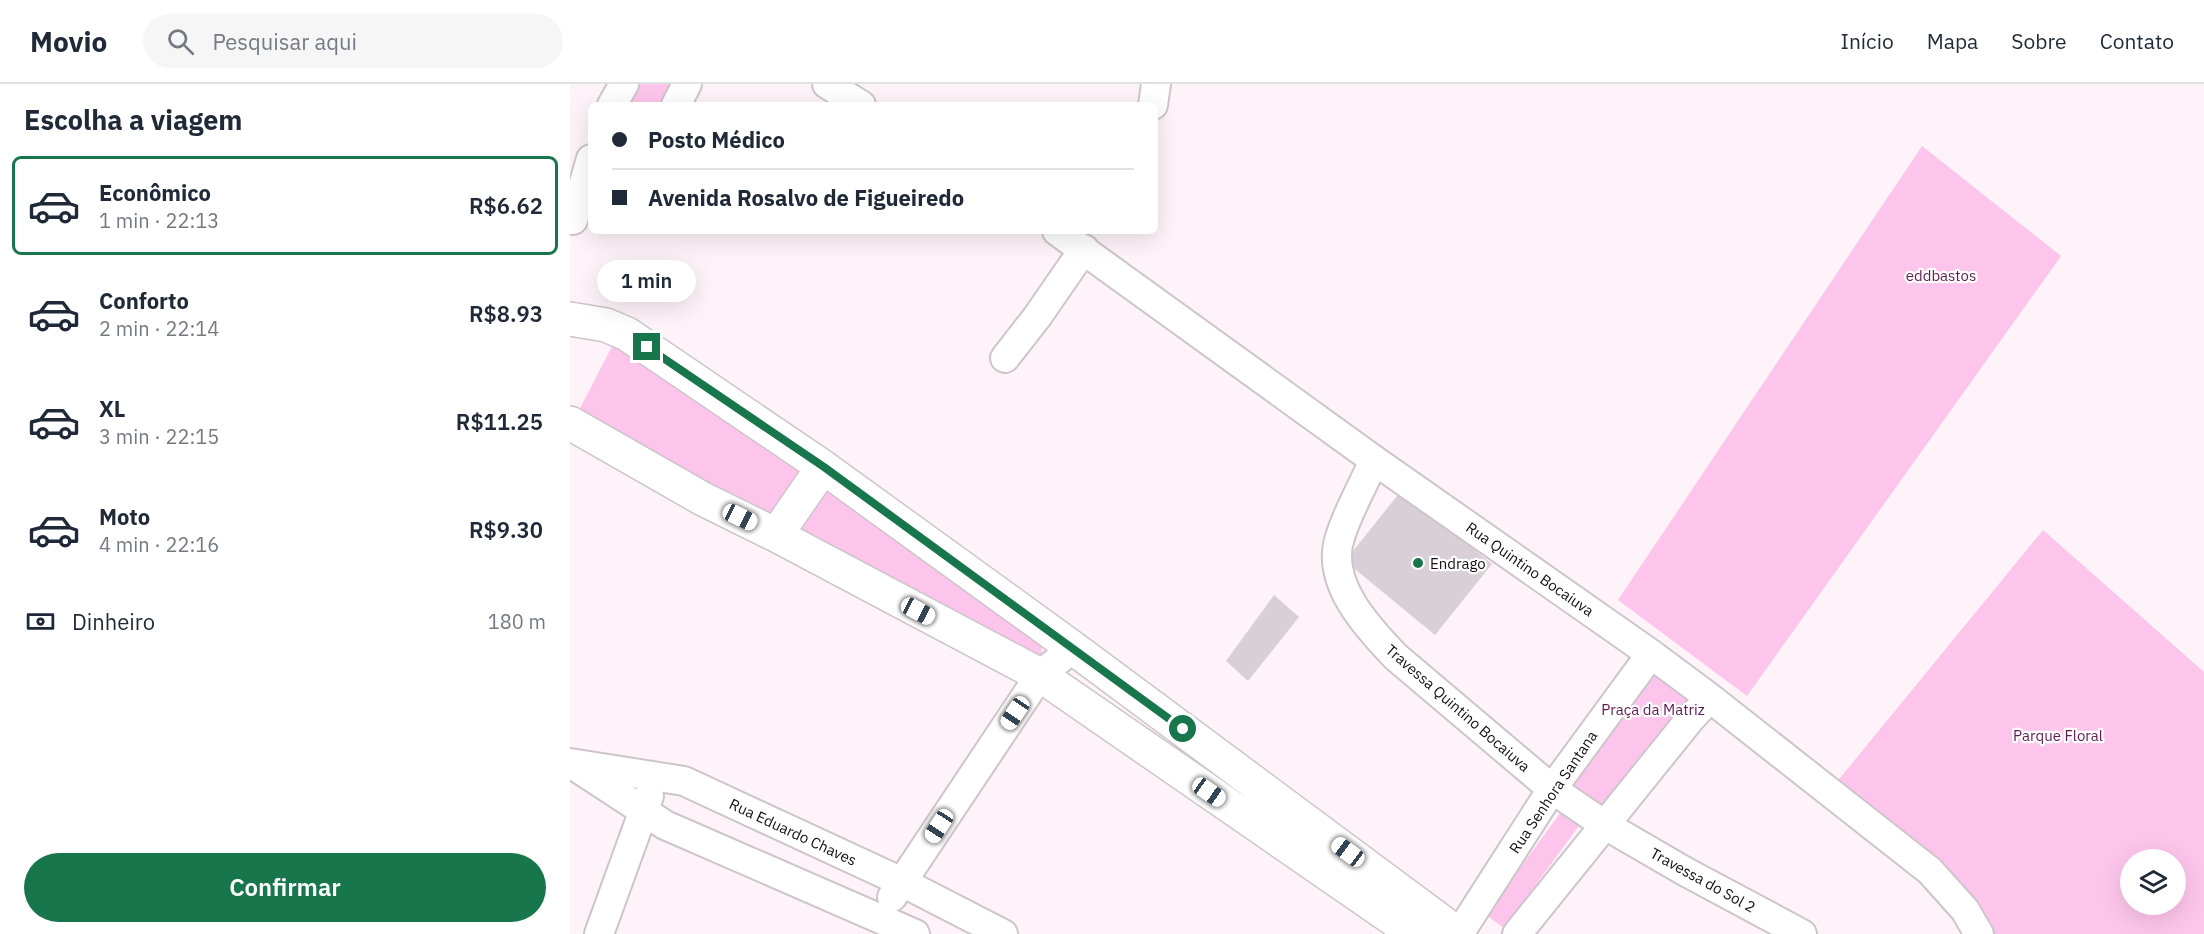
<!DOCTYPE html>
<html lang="pt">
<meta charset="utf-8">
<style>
:root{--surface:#fff;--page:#f6f6f7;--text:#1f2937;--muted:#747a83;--line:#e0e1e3;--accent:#18764c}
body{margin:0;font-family:"IBM Plex Sans",sans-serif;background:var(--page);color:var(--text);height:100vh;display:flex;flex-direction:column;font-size:22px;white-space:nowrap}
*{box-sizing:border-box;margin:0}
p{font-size:20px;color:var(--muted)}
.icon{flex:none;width:33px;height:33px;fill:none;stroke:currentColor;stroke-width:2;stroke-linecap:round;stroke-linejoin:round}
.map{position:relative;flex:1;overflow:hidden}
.drawer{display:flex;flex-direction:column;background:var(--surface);width:570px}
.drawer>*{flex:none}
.banner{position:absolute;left:18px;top:18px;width:570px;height:132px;border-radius:9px;box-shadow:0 6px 24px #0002;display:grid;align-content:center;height:132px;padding:0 24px;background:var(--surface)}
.controls{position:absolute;left:1550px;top:765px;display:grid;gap:12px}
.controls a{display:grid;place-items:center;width:66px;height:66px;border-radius:50%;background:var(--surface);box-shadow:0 6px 24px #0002;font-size:30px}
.end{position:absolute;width:27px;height:27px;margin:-14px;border:8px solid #18764c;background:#fff;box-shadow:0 0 0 3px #fff}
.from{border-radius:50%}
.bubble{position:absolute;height:42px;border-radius:21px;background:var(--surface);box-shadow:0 6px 24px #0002;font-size:20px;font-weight:600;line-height:42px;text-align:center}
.car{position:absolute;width:18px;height:36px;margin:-18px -9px;border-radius:8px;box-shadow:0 0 4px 2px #0007;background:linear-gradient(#fff 24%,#345 0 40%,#fff 0 76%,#345 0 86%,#fff 0)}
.banner b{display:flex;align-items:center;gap:21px;height:57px;font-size:22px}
.banner b+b{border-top:2px solid var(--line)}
.banner i{width:15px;height:15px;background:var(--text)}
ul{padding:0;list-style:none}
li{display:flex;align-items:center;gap:18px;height:99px;margin:0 12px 9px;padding:0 12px;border:3px solid transparent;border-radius:9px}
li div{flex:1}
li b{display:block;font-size:22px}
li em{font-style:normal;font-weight:600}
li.active{border-color:var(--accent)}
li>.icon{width:54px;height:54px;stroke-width:1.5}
h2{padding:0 24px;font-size:27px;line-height:72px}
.pay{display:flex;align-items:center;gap:15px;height:66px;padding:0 24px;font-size:22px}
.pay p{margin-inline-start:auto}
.action{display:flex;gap:12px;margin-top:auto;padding:12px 24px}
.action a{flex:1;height:69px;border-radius:36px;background:var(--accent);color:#fff;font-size:24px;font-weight:600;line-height:69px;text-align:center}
header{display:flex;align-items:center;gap:36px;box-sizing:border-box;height:84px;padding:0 30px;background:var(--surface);border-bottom:2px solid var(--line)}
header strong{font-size:28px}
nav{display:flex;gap:33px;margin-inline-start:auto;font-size:21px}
.search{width:420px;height:54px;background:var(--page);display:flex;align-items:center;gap:15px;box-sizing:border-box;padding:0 21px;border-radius:33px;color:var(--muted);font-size:22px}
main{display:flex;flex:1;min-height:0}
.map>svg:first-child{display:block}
.green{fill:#fec5ec;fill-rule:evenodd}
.building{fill:#d9cfd6}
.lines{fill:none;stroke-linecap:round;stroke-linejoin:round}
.minor-casing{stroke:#cec5cb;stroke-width:32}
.major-casing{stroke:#cec5cb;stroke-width:36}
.minor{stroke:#fff;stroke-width:28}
.major{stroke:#fff;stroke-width:33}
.route{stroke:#18764c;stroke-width:8}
.poi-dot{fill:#18764c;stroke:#fff;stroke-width:2}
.labels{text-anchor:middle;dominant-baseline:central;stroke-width:4.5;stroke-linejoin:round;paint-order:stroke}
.park-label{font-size:15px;fill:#611951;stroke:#fff}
.poi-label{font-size:15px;fill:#130f12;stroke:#fff;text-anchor:start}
.street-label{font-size:15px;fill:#130f12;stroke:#fff}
</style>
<header>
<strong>Movio</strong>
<div class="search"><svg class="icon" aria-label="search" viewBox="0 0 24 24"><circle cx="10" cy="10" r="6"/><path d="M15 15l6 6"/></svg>Pesquisar aqui</div>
<nav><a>Início</a><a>Mapa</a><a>Sobre</a><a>Contato</a></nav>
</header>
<main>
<section class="drawer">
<h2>Escolha a viagem</h2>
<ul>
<li class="active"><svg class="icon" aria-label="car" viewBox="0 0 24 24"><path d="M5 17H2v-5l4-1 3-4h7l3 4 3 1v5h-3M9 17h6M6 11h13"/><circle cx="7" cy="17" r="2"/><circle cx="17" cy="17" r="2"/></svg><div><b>Econômico</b><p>1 min · 22:13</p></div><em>R$6.62</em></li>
<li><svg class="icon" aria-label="car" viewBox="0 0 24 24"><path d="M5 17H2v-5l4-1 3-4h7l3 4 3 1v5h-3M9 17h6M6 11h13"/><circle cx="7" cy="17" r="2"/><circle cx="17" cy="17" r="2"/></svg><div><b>Conforto</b><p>2 min · 22:14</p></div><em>R$8.93</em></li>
<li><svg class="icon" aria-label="car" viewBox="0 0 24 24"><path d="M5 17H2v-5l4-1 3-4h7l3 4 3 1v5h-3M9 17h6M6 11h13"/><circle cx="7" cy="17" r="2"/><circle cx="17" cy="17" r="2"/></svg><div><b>XL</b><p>3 min · 22:15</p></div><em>R$11.25</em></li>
<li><svg class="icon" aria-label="car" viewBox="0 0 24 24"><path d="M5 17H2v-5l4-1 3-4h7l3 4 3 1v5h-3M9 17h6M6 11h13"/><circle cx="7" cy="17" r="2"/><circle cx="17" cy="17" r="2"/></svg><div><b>Moto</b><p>4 min · 22:16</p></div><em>R$9.30</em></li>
</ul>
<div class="pay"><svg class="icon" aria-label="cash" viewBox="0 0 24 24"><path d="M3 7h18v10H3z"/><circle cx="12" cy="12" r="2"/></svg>Dinheiro<p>180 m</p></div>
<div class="action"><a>Confirmar</a></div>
</section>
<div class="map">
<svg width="1634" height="850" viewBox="0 0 1634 850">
<rect width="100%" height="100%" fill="#fdf3f9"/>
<path class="green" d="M58,0H113L100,21H47Z
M1352,62L1491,172L1177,612L1048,516Z
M57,233L257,375L205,448L0,344Z
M260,382L472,553L471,575L215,448Z
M1473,446L1634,588V850H1422L1261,705ZM1560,776H1605V820H1560Z
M1085,582L1123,612L1031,730L993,700Z
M993,725L1011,739L934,844L916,831Z"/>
<path class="building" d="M831,407L922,480L865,551L775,477Z
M704,511L729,533L678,597L656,577Z"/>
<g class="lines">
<g class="minor-casing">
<path id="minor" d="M257,0L291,21
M42,21L54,0
M106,21L117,0
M583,21L586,0
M3,136L21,75
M487,147L804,376L1081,570L1140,614L1360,787L1395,826L1409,850
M435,274L467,233L514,165
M804,376C793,402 778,427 770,453C755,498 797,543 826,573L982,705L1035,741L1116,788L1232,850
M0,679L114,697L332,798L433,850
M8,684L95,741L345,850
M322,813L470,591L503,564
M29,850L79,712
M889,850L982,705L1081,570
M947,850L1121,634L1140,614"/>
</g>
<g class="major-casing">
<path id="major" d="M0,235L36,241L57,250L253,383L503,564L888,850
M0,339L133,415L206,451L470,591L845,850
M206,451L253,383"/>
</g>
<use href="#minor" class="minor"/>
<use href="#major" class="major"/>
</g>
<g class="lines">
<path class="route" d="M77,263L254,383L613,645"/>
</g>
<circle class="poi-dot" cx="848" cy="479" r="6"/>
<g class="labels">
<g class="park-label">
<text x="1371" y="191">eddbastos</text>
<text x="1083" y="625">Praça da Matriz</text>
<text x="1488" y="651">Parque Floral</text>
</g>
<g class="poi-label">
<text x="860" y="479">Endrago</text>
</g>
<g class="street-label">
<text transform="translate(960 485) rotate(35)">Rua Quintino Bocaiuva</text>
<text transform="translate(888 624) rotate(41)">Travessa Quintino Bocaiuva</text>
<text transform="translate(983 708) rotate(-56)">Rua Senhora Santana</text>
<text transform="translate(223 748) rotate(25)">Rua Eduardo Chaves</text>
<text transform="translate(1133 796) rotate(29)">Travessa do Sol 2</text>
</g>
</g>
</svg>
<div class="controls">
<a><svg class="icon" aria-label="layers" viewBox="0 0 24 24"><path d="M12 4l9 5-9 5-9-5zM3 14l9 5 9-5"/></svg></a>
</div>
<i class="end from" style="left:613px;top:645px"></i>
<i class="end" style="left:77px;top:263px"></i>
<div class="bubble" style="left:27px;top:176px;width:99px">1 min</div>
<i class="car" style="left:170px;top:433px;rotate:116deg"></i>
<i class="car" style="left:348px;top:527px;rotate:118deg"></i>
<i class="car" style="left:445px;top:629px;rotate:214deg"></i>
<i class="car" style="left:639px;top:708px;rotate:125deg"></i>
<i class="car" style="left:369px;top:742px;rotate:213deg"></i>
<i class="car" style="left:778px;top:768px;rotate:307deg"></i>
<div class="banner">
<b><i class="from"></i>Posto Médico</b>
<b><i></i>Avenida Rosalvo de Figueiredo</b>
</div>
</div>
</main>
